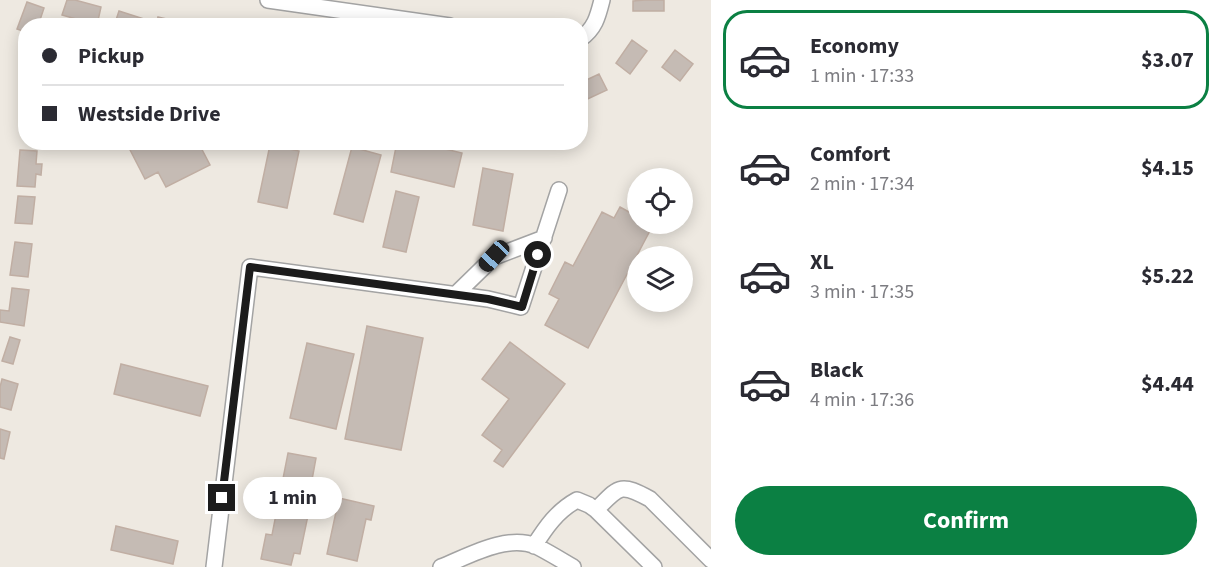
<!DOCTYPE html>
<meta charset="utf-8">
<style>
:root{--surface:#fff;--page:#f7f7f7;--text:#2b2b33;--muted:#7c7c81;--line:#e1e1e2;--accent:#0b8043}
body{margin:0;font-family:"Source Sans 3",sans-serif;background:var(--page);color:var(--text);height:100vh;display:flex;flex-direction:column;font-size:22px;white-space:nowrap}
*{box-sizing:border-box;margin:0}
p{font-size:20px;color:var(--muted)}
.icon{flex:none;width:33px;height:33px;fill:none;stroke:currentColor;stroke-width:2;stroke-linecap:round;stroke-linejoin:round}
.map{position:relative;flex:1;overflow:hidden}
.side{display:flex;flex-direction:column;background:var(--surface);width:510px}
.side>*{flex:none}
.hud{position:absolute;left:18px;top:18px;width:570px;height:132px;border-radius:24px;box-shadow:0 3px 15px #0003;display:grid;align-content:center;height:132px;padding:0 24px;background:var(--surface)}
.controls{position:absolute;left:627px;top:168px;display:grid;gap:12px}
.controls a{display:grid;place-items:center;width:66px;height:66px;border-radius:50%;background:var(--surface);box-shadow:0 3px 15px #0003;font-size:30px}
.end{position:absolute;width:27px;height:27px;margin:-14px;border:8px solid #1c1c1c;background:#fff;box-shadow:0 0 0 3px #fff}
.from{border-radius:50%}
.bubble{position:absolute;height:42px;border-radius:21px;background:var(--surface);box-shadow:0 3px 15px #0003;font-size:20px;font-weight:700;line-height:42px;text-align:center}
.car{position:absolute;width:18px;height:36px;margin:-18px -9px;border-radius:8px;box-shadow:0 0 4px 2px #0007;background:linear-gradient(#222 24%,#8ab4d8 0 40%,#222 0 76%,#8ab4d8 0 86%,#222 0)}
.hud b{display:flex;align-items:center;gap:21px;height:57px;font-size:22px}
.hud b+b{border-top:2px solid var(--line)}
.hud i{width:15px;height:15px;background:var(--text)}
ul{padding:10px 0 0;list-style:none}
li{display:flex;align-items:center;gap:18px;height:99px;margin:0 12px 9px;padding:0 12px;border:3px solid transparent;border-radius:24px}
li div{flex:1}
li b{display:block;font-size:22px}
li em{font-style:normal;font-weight:700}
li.active{border-color:var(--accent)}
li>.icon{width:54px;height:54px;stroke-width:1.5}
.button{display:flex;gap:12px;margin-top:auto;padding:12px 24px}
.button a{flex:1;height:69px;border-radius:36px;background:var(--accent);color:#fff;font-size:24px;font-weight:700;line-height:69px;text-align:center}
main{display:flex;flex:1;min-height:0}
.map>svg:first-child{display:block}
.building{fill:#c5bbb4;stroke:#c0aea3;stroke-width:1.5}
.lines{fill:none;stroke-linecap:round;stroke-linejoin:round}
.minor-casing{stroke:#a3a3a3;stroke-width:18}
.minor{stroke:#fff;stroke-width:15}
.route{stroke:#1c1c1c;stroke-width:8}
</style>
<main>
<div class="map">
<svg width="711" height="567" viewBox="0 0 711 567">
<rect width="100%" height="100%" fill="#eee9e1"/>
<path class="building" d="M67,0H75L101,7L97,25L62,15Z
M645,0H664V11H633V1Z
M27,2L44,8L38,26H26V32L17,29Z
M119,11L144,19L142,26H114Z
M158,17L167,19L166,23L175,25L176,19L196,23L195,26H156Z
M632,40L647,51L630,74L616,63Z
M675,50L693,64L680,81L662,67Z
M25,54H26V94H22Z
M599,74L607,90L581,102L580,83Z
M126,142H198L210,165L166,187L158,172L145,179Z
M397,142H416L462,153L454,187L391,172Z
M270,145L299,151L287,208L258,202Z
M352,147L381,155L363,222L334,214Z
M20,150L37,151L36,164H42L41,175L36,174L35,187L17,186Z
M483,168L513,174L503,231L473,225Z
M396,191L419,197L406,252L383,247Z
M18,196L35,197L32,224L15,223Z
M620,207L638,217V224L653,225L588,348L545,325L559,299L549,294L565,262L573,266L602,212L614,218Z
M15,242L32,244L28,277L10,275Z
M12,288L29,290L24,326L0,322V310L9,311Z
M367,326L423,338L401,450L345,439Z
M10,337L20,340L13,364L2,361Z
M510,342L565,384L503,467L494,461L502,450L482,435L509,399L482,379Z
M307,343L354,354L336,429L290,418Z
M121,364L208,386L200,416L114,394Z
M2,379L18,384L11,410L0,407V387Z
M0,429L10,432L4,459L0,458Z
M288,453L316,458L309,496H312L300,554L294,553L291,565L261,559L266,534L272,535Z
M339,498L374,506L371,520L366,519L357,561L327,554Z
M116,526L178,541L173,564L111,550Z"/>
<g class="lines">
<g class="minor-casing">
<path id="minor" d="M268,0L450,26
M580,39C595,29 598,16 602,0
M456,294L494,257L544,238
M596,510C619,487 619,482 650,499L711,560
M534,546C546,527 557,511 577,500L589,505L596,510L654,567
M214,567L250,267L488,299L521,307L559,190
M441,567C469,556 506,534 536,546C548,552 561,560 573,567"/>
</g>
<use href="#minor" class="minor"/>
</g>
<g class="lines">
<path class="route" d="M222,498L250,267L488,299L522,307L538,255"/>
</g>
</svg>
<div class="controls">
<a><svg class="icon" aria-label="locate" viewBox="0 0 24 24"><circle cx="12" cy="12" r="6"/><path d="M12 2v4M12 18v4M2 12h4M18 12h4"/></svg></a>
<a><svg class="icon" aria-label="layers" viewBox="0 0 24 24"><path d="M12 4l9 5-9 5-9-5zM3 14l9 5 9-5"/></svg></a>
</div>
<i class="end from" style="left:538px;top:255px"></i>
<i class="end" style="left:222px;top:498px"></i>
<div class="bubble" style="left:243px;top:477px;width:99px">1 min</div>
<i class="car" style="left:494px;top:256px;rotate:223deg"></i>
<div class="hud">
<b><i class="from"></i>Pickup</b>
<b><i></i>Westside Drive</b>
</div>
</div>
<section class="side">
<ul>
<li class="active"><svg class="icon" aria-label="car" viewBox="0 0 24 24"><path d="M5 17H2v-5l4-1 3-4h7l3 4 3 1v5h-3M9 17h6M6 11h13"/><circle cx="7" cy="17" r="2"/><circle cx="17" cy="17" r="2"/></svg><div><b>Economy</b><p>1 min · 17:33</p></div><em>$3.07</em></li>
<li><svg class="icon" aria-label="car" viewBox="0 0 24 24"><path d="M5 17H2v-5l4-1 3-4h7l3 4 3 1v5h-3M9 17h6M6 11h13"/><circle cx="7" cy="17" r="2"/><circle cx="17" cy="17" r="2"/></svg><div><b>Comfort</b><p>2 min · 17:34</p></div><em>$4.15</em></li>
<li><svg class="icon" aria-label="car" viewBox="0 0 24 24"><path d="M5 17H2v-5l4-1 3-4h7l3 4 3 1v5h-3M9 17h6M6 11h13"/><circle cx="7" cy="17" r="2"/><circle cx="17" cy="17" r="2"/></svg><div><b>XL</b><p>3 min · 17:35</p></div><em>$5.22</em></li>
<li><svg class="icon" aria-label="car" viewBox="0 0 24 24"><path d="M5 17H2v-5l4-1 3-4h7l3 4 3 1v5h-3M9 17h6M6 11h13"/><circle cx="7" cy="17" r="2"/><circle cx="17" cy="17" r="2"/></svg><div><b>Black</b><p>4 min · 17:36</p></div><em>$4.44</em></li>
</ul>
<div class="button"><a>Confirm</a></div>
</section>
</main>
